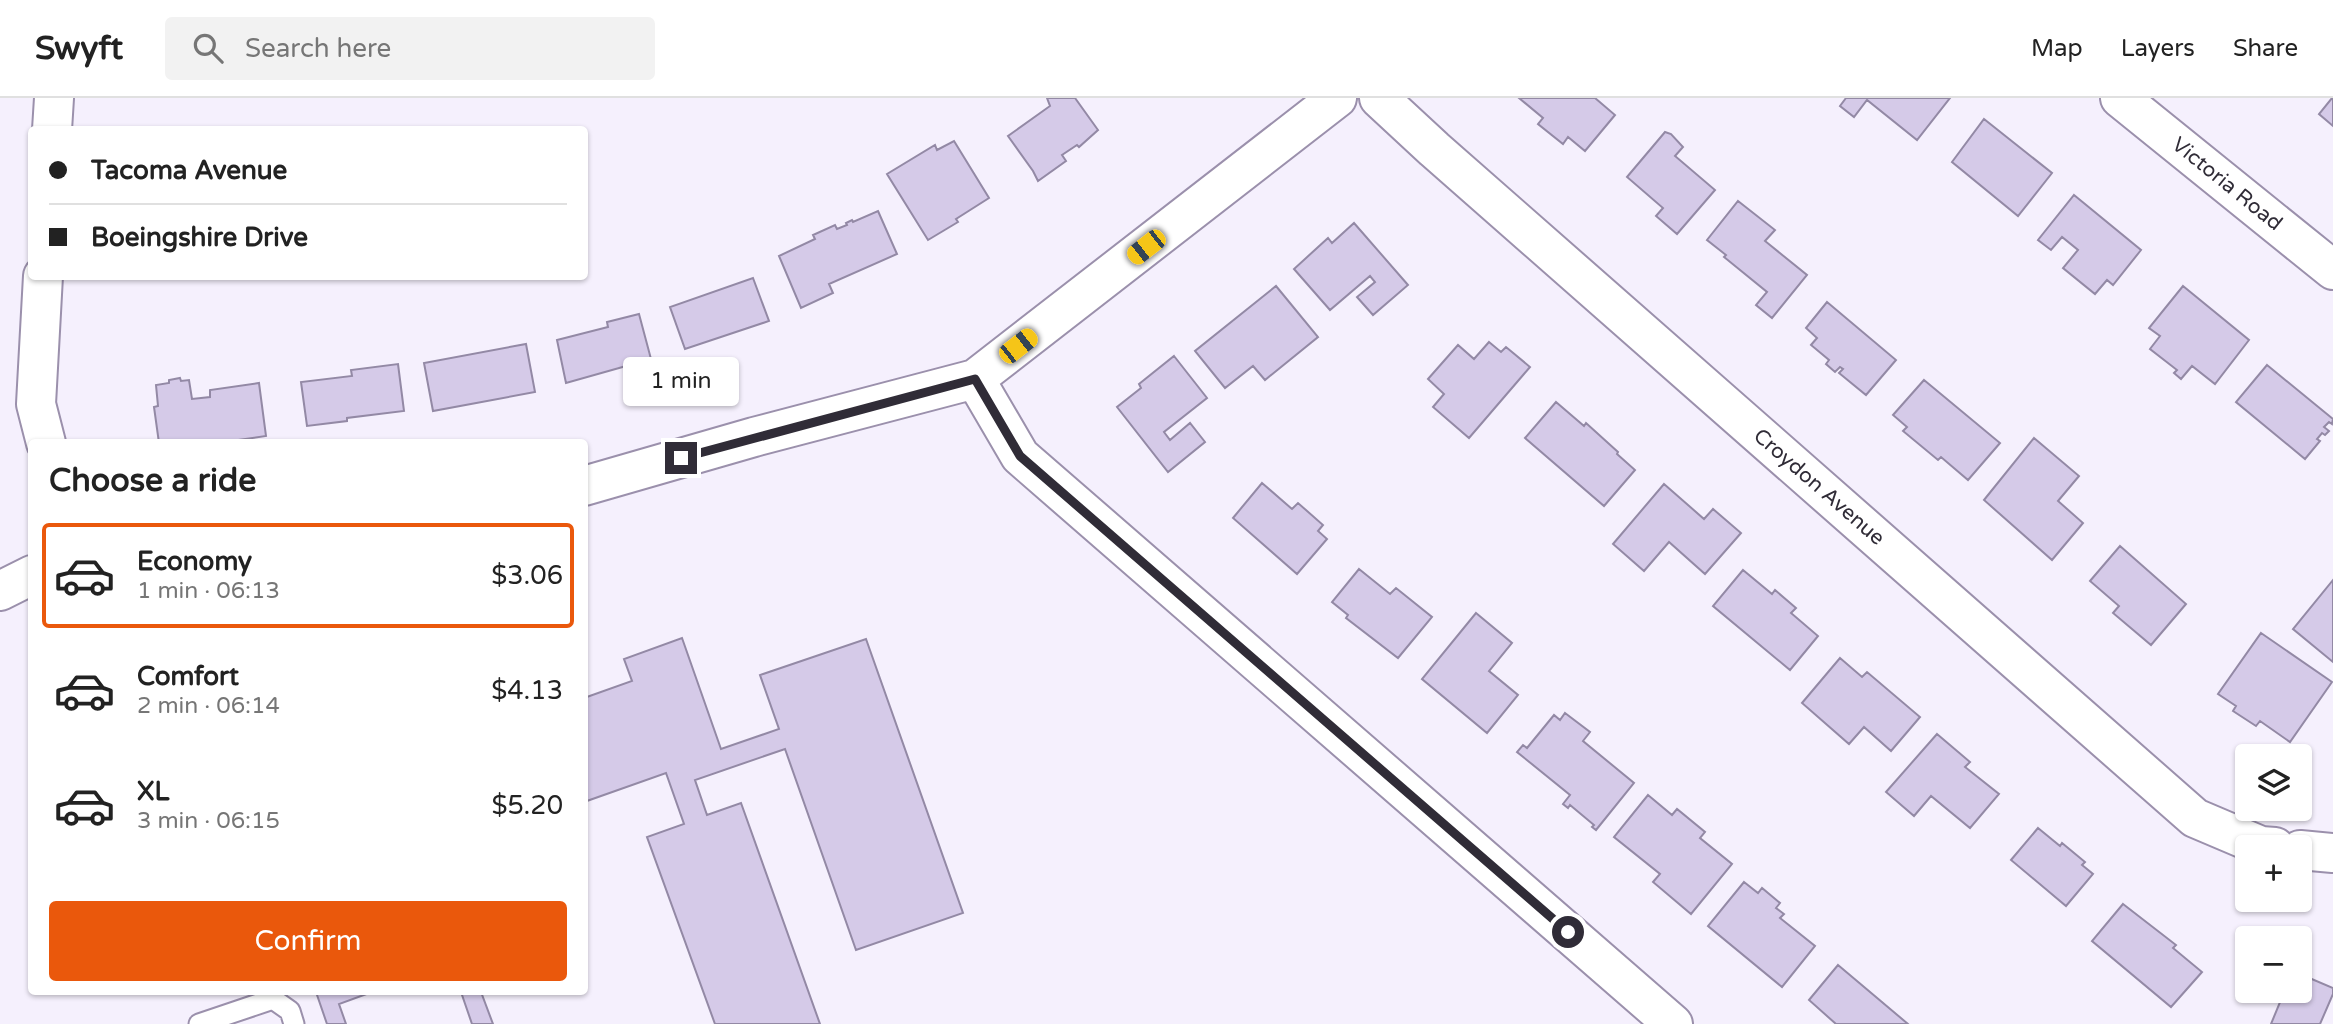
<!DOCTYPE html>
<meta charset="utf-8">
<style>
:root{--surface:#fff;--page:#f2f2f2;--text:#222;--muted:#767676;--line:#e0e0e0;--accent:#ea580c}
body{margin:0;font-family:"Varela Round",sans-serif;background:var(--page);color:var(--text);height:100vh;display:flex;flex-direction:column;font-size:26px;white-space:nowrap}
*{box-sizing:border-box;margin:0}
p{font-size:23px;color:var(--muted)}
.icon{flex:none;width:38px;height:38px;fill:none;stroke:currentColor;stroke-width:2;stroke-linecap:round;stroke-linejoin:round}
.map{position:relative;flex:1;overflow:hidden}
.drawer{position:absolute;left:28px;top:341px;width:560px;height:556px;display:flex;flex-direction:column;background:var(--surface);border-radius:7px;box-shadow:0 2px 5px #0004}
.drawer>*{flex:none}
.guide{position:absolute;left:28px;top:28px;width:560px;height:154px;border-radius:7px;box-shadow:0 2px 5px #0004;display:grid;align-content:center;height:154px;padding:0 21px;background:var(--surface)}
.buttons{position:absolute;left:2235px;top:646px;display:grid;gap:14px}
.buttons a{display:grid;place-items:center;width:77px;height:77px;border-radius:7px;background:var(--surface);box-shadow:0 2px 5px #0004;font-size:35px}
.end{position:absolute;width:32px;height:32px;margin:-16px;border:9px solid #302c37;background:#fff;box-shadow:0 0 0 4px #fff}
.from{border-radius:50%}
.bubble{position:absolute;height:49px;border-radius:7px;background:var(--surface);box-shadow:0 2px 5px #0004;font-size:23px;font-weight:600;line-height:49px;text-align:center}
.car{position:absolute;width:21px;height:42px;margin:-21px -10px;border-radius:9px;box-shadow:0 0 5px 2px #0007;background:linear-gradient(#f5c518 24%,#345 0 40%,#f5c518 0 76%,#345 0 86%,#f5c518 0)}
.guide b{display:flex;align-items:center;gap:24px;height:66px;font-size:26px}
.guide b+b{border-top:2px solid var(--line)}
.guide i{width:18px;height:18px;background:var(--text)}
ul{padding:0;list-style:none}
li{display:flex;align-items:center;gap:21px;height:105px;margin:0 14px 10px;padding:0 7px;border:4px solid transparent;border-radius:7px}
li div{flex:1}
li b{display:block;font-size:26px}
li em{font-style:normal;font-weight:600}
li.selected{border-color:var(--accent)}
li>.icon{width:63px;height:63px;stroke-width:1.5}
h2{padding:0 21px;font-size:32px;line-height:84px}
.action{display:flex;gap:14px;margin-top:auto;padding:14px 21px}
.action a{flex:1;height:80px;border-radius:7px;background:var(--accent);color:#fff;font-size:28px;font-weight:600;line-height:80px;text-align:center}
header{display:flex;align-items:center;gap:42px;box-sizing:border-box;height:98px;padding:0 35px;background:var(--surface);border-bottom:2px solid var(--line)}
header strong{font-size:33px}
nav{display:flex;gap:38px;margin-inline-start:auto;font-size:24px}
.search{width:490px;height:63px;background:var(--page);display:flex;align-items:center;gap:18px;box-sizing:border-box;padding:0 24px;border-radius:7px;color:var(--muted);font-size:26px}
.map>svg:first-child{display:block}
.building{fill:#d5cae8;stroke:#9389a5;stroke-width:2}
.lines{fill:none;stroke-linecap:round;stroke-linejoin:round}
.service-casing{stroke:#9b90ac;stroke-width:23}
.minor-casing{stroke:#9b90ac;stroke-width:42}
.service{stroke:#fff;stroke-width:19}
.minor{stroke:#fff;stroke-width:38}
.route{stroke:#302c37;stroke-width:9}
.labels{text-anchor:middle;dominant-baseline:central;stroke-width:6;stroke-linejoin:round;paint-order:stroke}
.street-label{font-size:21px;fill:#302c37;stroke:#fff}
</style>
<header>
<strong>Swyft</strong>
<div class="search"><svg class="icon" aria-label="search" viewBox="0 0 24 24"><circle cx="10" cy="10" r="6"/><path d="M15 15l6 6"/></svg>Search here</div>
<nav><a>Map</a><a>Layers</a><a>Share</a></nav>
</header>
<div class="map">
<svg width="2333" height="926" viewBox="0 0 2333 926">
<rect width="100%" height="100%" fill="#f5f0fd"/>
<path class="building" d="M1047,0H1075L1098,32L1079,49L1077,47L1062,57L1066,63L1038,83L1033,73L1008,38L1050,8Z
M1519,0H1595L1615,17L1585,53L1568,39L1563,46L1538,26L1543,20Z
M1846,0H1950L1917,42L1867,2L1854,19L1840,8Z
M2332,0H2333V28L2319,16Z
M1984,21L2052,75L2018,118L1952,64Z
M1665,34L1671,36L1683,49L1675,58L1715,92L1677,136L1656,118L1663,110L1627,79Z
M954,43L989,100L956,121L958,124L928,142L887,76L935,47L937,52Z
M2074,97L2141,152L2113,187L2107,182L2095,196L2063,170L2078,152L2062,139L2051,152L2038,142Z
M1738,103L1775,132L1765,143L1807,177L1772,220L1756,207L1767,194L1724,159L1726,157L1707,142Z
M878,113L897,156L829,186L833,195L801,210L779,158L815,141L813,137L835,127L837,131L847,127L846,125L852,122L853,124Z
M1354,125L1408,187L1373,217L1357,199L1375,184L1370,178L1330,212L1294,171L1328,140L1332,145Z
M753,180L769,223L685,251L670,209Z
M1276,188L1318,239L1265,282L1253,268L1225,290L1195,253Z
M2183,188L2249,242L2215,286L2192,268L2181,281L2174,275L2177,272L2150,251L2160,238L2149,230Z
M1827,204L1896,262L1866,297L1839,275L1843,271L1840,269L1835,274L1826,266L1829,262L1811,247L1817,240L1806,230Z
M639,216L651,261L566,285L557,242L608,229L607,224Z
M1489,244L1501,254L1506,249L1530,269L1469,340L1433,309L1444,296L1428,281L1458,247L1474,261Z
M526,246L535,294L433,313L424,265Z
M1174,258L1207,300L1164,334L1170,342L1190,325L1205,344L1168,374L1117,309L1141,290L1139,286Z
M398,266L404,313L347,320V323L307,328L301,284L352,278L351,272Z
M2267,267L2333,321L2332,326L2329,324L2324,329L2329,333L2325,337L2322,335L2317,341L2320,343L2305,361L2236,304Z
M180,280L181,283L189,282L192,301L210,299V292L259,285L266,338L217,345H159L154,309L158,308L156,287L169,285V282Z
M1924,282L2000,345L1968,382L1941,359L1938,362L1903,333L1907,329L1893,317Z
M1556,304L1584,328L1586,325L1618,354L1617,356L1635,372L1604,408L1525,340Z
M2034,340L2079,378L2058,403L2083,425L2052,462L1984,402Z
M1262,385L1292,411L1298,405L1323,427L1318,433L1327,441L1297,476L1233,420Z
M1664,386L1704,421L1713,411L1741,435L1705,476L1669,444L1644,473L1613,446Z
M2120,448L2186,506L2151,547L2113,515L2119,508L2090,483Z
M1359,471L1390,496L1396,490L1432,519L1398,560L1346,520L1348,517L1332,504Z
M1743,472L1772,496L1775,492L1796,510L1791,515L1818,538L1790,572L1713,508Z
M2333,482V564L2293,531Z
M1476,515L1512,545L1489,573L1518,597L1487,635L1422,581Z
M2261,535L2332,584L2290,644L2260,623L2256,628L2233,613L2236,608L2218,596Z
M682,540L721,651L779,631L760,577L866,541L963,815L856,852L785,651L695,682L707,717L741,705L820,926H715L647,739L684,726L666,675L584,704V600L632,583L624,561Z
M1840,560L1862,579L1867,574L1920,619L1891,653L1864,629L1849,646L1802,605Z
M1565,615L1590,634L1583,643L1634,685L1596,732L1592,729L1594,727L1570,707L1568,710L1563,706L1570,697L1517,654L1523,647L1527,650L1554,617L1560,622Z
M1937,636L1970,664L1965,669L1999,696L1970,730L1931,698L1914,718L1886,694Z
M1648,697L1672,717L1677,711L1705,734L1700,740L1732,766L1691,816L1653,784L1660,776L1614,739Z
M2038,730L2060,748L2062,745L2085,764L2082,767L2093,776L2066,808L2011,762Z
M1744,784L1758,795L1762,790L1780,805L1776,810L1784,816L1780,820L1815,848L1782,889L1708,828Z
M2123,806L2176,847L2173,850L2202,874L2171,909L2092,843Z
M1838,867L1908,926H1836L1809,902Z
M2300,876L2333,890V896L2320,926H2271L2285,892H2300Z
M316,894H372L339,906L346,926H327Z
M461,894H481L493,926H472Z"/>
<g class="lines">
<g class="service-casing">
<path id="service" d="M199,926L273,901L290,913L294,926"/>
</g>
<g class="minor-casing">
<path id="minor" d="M1379,0L1434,51L2195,720L2261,748L2275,749
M2120,0L2333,172
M52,32L54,0
M43,178L36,306L46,345
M975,281L1020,358L1673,926
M584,388L754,339L975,281L1337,0
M0,493L32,477
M2300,752L2333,755"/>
</g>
<use href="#service" class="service"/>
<use href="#minor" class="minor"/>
</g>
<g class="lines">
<path class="route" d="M681,360L975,281L1020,358L1568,834"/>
</g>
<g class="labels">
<g class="street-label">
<text transform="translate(2227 86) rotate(39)">Victoria Road</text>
<text transform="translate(1819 389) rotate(41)">Croydon Avenue</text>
</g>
</g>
</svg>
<div class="buttons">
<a><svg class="icon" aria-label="layers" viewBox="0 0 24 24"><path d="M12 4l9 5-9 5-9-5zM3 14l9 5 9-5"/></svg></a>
<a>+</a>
<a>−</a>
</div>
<i class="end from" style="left:1568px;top:834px"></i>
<i class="end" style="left:681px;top:360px"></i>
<div class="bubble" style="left:623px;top:259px;width:116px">1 min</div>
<i class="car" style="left:1146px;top:149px;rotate:232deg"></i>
<i class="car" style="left:1018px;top:248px;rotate:52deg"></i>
<div class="guide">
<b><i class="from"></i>Tacoma Avenue</b>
<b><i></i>Boeingshire Drive</b>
</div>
<section class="drawer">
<h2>Choose a ride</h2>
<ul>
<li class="selected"><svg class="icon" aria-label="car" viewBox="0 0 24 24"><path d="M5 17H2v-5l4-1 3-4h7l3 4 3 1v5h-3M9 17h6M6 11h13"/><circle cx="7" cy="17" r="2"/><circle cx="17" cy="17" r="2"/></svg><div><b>Economy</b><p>1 min · 06:13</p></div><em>$3.06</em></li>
<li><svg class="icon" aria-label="car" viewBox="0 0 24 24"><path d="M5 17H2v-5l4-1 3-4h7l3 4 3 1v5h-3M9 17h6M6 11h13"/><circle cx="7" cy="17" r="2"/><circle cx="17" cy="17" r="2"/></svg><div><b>Comfort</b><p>2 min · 06:14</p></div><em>$4.13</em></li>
<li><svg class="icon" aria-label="car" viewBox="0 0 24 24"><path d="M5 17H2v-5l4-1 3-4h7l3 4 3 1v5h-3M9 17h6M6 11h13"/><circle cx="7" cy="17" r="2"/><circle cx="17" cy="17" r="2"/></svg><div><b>XL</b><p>3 min · 06:15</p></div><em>$5.20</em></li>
</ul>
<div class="action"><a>Confirm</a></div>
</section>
</div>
